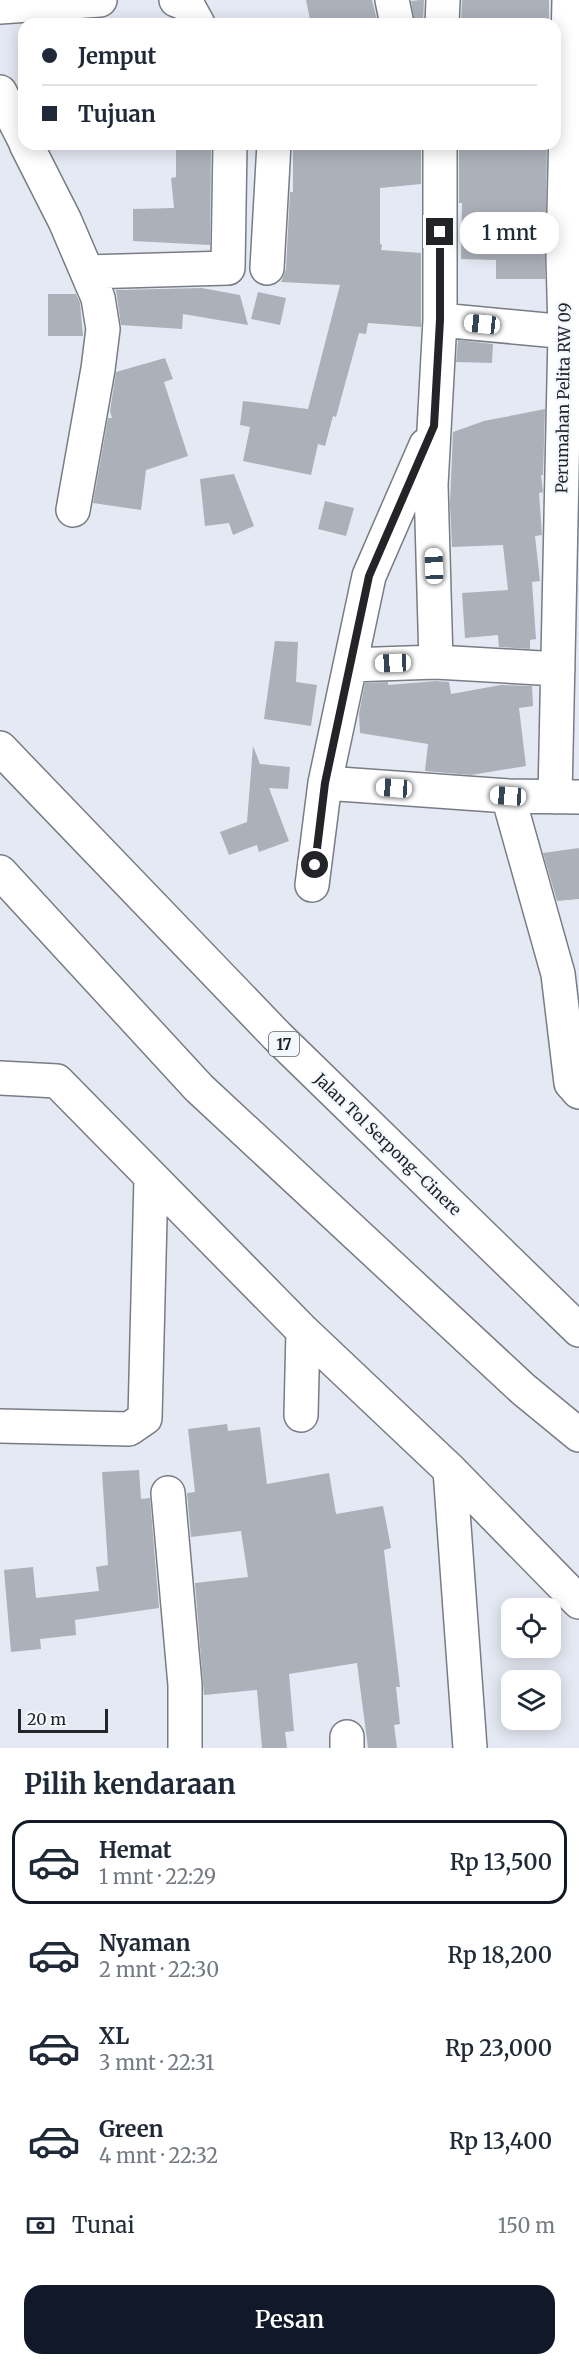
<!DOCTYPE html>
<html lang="id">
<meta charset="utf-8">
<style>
:root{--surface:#fff;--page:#f6f6f7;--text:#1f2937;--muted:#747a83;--line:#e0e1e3;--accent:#111827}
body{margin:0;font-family:Merriweather,serif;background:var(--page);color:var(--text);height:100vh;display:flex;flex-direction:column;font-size:22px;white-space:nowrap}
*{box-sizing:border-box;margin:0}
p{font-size:20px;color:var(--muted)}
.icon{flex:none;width:33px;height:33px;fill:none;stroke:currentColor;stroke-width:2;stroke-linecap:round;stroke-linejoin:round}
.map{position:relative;height:1748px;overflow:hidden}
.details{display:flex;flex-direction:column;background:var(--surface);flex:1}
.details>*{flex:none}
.top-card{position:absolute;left:18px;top:18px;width:543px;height:132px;border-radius:18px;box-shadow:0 3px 15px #0003;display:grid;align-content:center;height:132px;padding:0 24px;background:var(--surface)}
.tools{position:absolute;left:501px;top:1598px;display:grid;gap:12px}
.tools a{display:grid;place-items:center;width:60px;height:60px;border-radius:12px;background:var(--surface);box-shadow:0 3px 15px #0003;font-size:30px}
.scale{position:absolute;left:18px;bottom:15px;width:90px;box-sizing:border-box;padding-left:6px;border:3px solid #232428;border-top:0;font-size:16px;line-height:21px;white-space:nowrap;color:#232428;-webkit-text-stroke:4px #f3f7fe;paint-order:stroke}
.end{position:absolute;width:27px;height:27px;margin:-14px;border:8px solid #232428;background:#fff;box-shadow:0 0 0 3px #fff}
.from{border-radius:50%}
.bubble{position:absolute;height:42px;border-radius:18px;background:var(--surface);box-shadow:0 3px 15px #0003;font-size:20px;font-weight:600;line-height:42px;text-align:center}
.car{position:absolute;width:18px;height:36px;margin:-18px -9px;border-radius:8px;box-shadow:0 0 4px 2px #0007;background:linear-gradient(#fff 24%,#345 0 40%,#fff 0 76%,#345 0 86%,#fff 0)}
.top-card b{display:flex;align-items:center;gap:21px;height:57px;font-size:22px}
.top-card b+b{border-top:2px solid var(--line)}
.top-card i{width:15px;height:15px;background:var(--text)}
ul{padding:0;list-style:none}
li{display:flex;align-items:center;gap:18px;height:84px;margin:0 12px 9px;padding:0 12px;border:3px solid transparent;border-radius:18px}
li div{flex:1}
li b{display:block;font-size:22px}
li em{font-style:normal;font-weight:600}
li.selected{border-color:var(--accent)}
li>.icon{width:54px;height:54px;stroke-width:1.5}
h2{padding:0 24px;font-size:27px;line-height:72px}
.pay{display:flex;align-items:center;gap:15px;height:66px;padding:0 24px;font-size:22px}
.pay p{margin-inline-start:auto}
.primary-button{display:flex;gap:12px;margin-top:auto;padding:12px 24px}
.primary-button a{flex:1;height:69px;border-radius:18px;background:var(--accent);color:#fff;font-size:24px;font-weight:600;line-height:69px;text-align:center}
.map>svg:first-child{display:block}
.building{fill:#acb0b9}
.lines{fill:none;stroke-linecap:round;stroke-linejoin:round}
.street-casing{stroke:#787c84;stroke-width:36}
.highway-casing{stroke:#787c84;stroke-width:36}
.street{stroke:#fff;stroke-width:33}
.highway{stroke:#fff;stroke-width:33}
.route{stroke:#232428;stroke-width:8}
.labels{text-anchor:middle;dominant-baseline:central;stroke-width:4.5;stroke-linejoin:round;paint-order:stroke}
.shield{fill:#f3f7fe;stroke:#616368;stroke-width:1.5}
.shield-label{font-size:15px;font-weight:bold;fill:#232428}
.street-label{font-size:16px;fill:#232428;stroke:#f3f7fe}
</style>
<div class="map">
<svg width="579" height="1748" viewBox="0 0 579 1748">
<rect width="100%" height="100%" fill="#e5e9f3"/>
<path class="building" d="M306,0H372L378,24H311Z
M420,0H424L423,23L415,24L411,1Z
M462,0H549V24H461Z
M176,144H211L210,245L133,241V209L174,208L171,178L176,177Z
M293,144H378V147L421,144V184L380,188V244L382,245L381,250L421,253V327L368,323L366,334L359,333L336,417L333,416L325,446L318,444L311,475L243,461L250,427L240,425L243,401L308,409L340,285L281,282L286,269L290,192H293Z
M459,144H547L545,279H496V260L461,259L462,203H459Z
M202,288L240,295L248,325L183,314L182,329L121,325L116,290Z
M258,292L286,298L280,325L251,319Z
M48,294H76L80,303L83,336H48Z
M458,340L493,344L492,363L456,362Z
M165,358L173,379L164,382L188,456L146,470L141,510L93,503L108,418H112L110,411L116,372Z
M545,409L543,475H541L543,492L539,493L542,535L535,536L540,581L532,582L536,639L530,640V649L499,647L498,635L465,638L462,593L508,590L503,545L452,547L450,503L453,432L484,421Z
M234,474L254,526L233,535L229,523L205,526L200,479Z
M325,501L354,508L346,536L318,529Z
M275,641L298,642L296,682L317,685L311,726L264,719Z
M436,681L449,682L451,694L501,685L532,686L533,706L519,708L526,766L471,775L425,771L428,744L360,733L359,714L365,683L388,682V685Z
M253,746L260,764L290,767L288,789L269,788L289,841L259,852L257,845L229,855L220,832L247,822Z
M579,848V899L557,901L543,853Z
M227,1424L228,1431L260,1427L267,1484L329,1473L336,1514L383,1506L391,1548L384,1550L400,1687H396L400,1724L394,1725L397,1748H368L357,1663L289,1674L294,1731L285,1732L287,1748H262L257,1690L204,1695L195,1583L248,1577L241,1531L191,1537L187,1493L195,1492L188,1429Z
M139,1470L141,1499L150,1498L159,1608L75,1620L76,1635L40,1639L41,1649L11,1652L4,1570L33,1567L36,1598L99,1591L96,1567L108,1565L102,1472Z"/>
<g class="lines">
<g class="street-casing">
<path id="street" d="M176,0L187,4L198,24
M392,0L397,24
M0,7L100,0
M442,24L443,0
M0,92L24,139
M26,144L65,221L98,298L103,329L98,369L73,510
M267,268L274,144
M87,272L228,268L230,144
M440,320L579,333
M436,662L431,485L440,320V144
M350,665L436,662L558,669
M325,783L508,796L579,797
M508,796L558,974L571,1083L579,1092
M555,797L565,333L563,256L569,0
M312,885L325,783L369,576L426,445
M0,1078L57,1081L303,1331L450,1470L579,1602
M301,1415L303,1331
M0,1426L129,1429L145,1418L151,1178
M450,1470L470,1748
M168,1493L185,1685V1748
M347,1737V1748"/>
</g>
<g class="highway-casing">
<path id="highway" d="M0,748L277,1036L579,1330
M0,872L199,1088L523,1389L579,1435"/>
</g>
<use href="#street" class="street"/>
<use href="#highway" class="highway"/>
</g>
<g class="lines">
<path class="route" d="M315,865L325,783L369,576L434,426L440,320V232"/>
</g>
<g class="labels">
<rect class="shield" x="269" y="1032" width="30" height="24" rx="4.5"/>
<g class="shield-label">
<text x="284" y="1044">17</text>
</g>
<g class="street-label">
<text transform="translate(563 398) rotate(-89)">Perumahan Pelita RW 09</text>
<text transform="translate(388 1144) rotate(44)">Jalan Tol Serpong–Cinere</text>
</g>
</g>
</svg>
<div class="tools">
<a><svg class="icon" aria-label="locate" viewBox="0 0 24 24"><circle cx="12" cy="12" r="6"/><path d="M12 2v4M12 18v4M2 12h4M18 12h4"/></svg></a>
<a><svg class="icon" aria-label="layers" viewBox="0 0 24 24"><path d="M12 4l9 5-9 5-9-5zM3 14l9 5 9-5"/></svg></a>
</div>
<div class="scale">20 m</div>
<i class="end from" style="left:315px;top:865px"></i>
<i class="end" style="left:440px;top:232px"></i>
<div class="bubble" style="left:460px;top:212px;width:99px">1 mnt</div>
<i class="car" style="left:482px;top:324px;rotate:276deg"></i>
<i class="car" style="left:434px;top:566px;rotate:358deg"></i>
<i class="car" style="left:393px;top:663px;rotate:268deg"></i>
<i class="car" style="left:394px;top:788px;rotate:274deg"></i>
<i class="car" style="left:508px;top:796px;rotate:274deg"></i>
<div class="top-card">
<b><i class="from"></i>Jemput</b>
<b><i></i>Tujuan</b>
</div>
</div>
<section class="details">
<h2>Pilih kendaraan</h2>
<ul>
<li class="selected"><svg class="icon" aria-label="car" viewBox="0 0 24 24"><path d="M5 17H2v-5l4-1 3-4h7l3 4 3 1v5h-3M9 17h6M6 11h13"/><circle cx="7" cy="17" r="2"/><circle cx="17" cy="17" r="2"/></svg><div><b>Hemat</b><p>1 mnt · 22:29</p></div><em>Rp 13,500</em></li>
<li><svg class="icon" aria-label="car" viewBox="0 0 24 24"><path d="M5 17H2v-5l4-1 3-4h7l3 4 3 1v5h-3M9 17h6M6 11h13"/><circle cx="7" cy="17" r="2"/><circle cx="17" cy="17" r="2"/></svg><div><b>Nyaman</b><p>2 mnt · 22:30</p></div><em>Rp 18,200</em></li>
<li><svg class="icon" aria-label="car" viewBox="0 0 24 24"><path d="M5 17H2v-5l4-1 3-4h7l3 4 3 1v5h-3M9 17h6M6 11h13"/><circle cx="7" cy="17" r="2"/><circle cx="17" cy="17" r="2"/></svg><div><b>XL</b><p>3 mnt · 22:31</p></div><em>Rp 23,000</em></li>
<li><svg class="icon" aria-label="car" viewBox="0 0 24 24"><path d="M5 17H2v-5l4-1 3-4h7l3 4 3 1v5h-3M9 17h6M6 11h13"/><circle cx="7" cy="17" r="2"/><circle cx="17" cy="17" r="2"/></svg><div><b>Green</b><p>4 mnt · 22:32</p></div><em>Rp 13,400</em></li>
</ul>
<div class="pay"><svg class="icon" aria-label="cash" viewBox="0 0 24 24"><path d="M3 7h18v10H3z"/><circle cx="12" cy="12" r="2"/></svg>Tunai<p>150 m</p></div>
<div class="primary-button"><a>Pesan</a></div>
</section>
